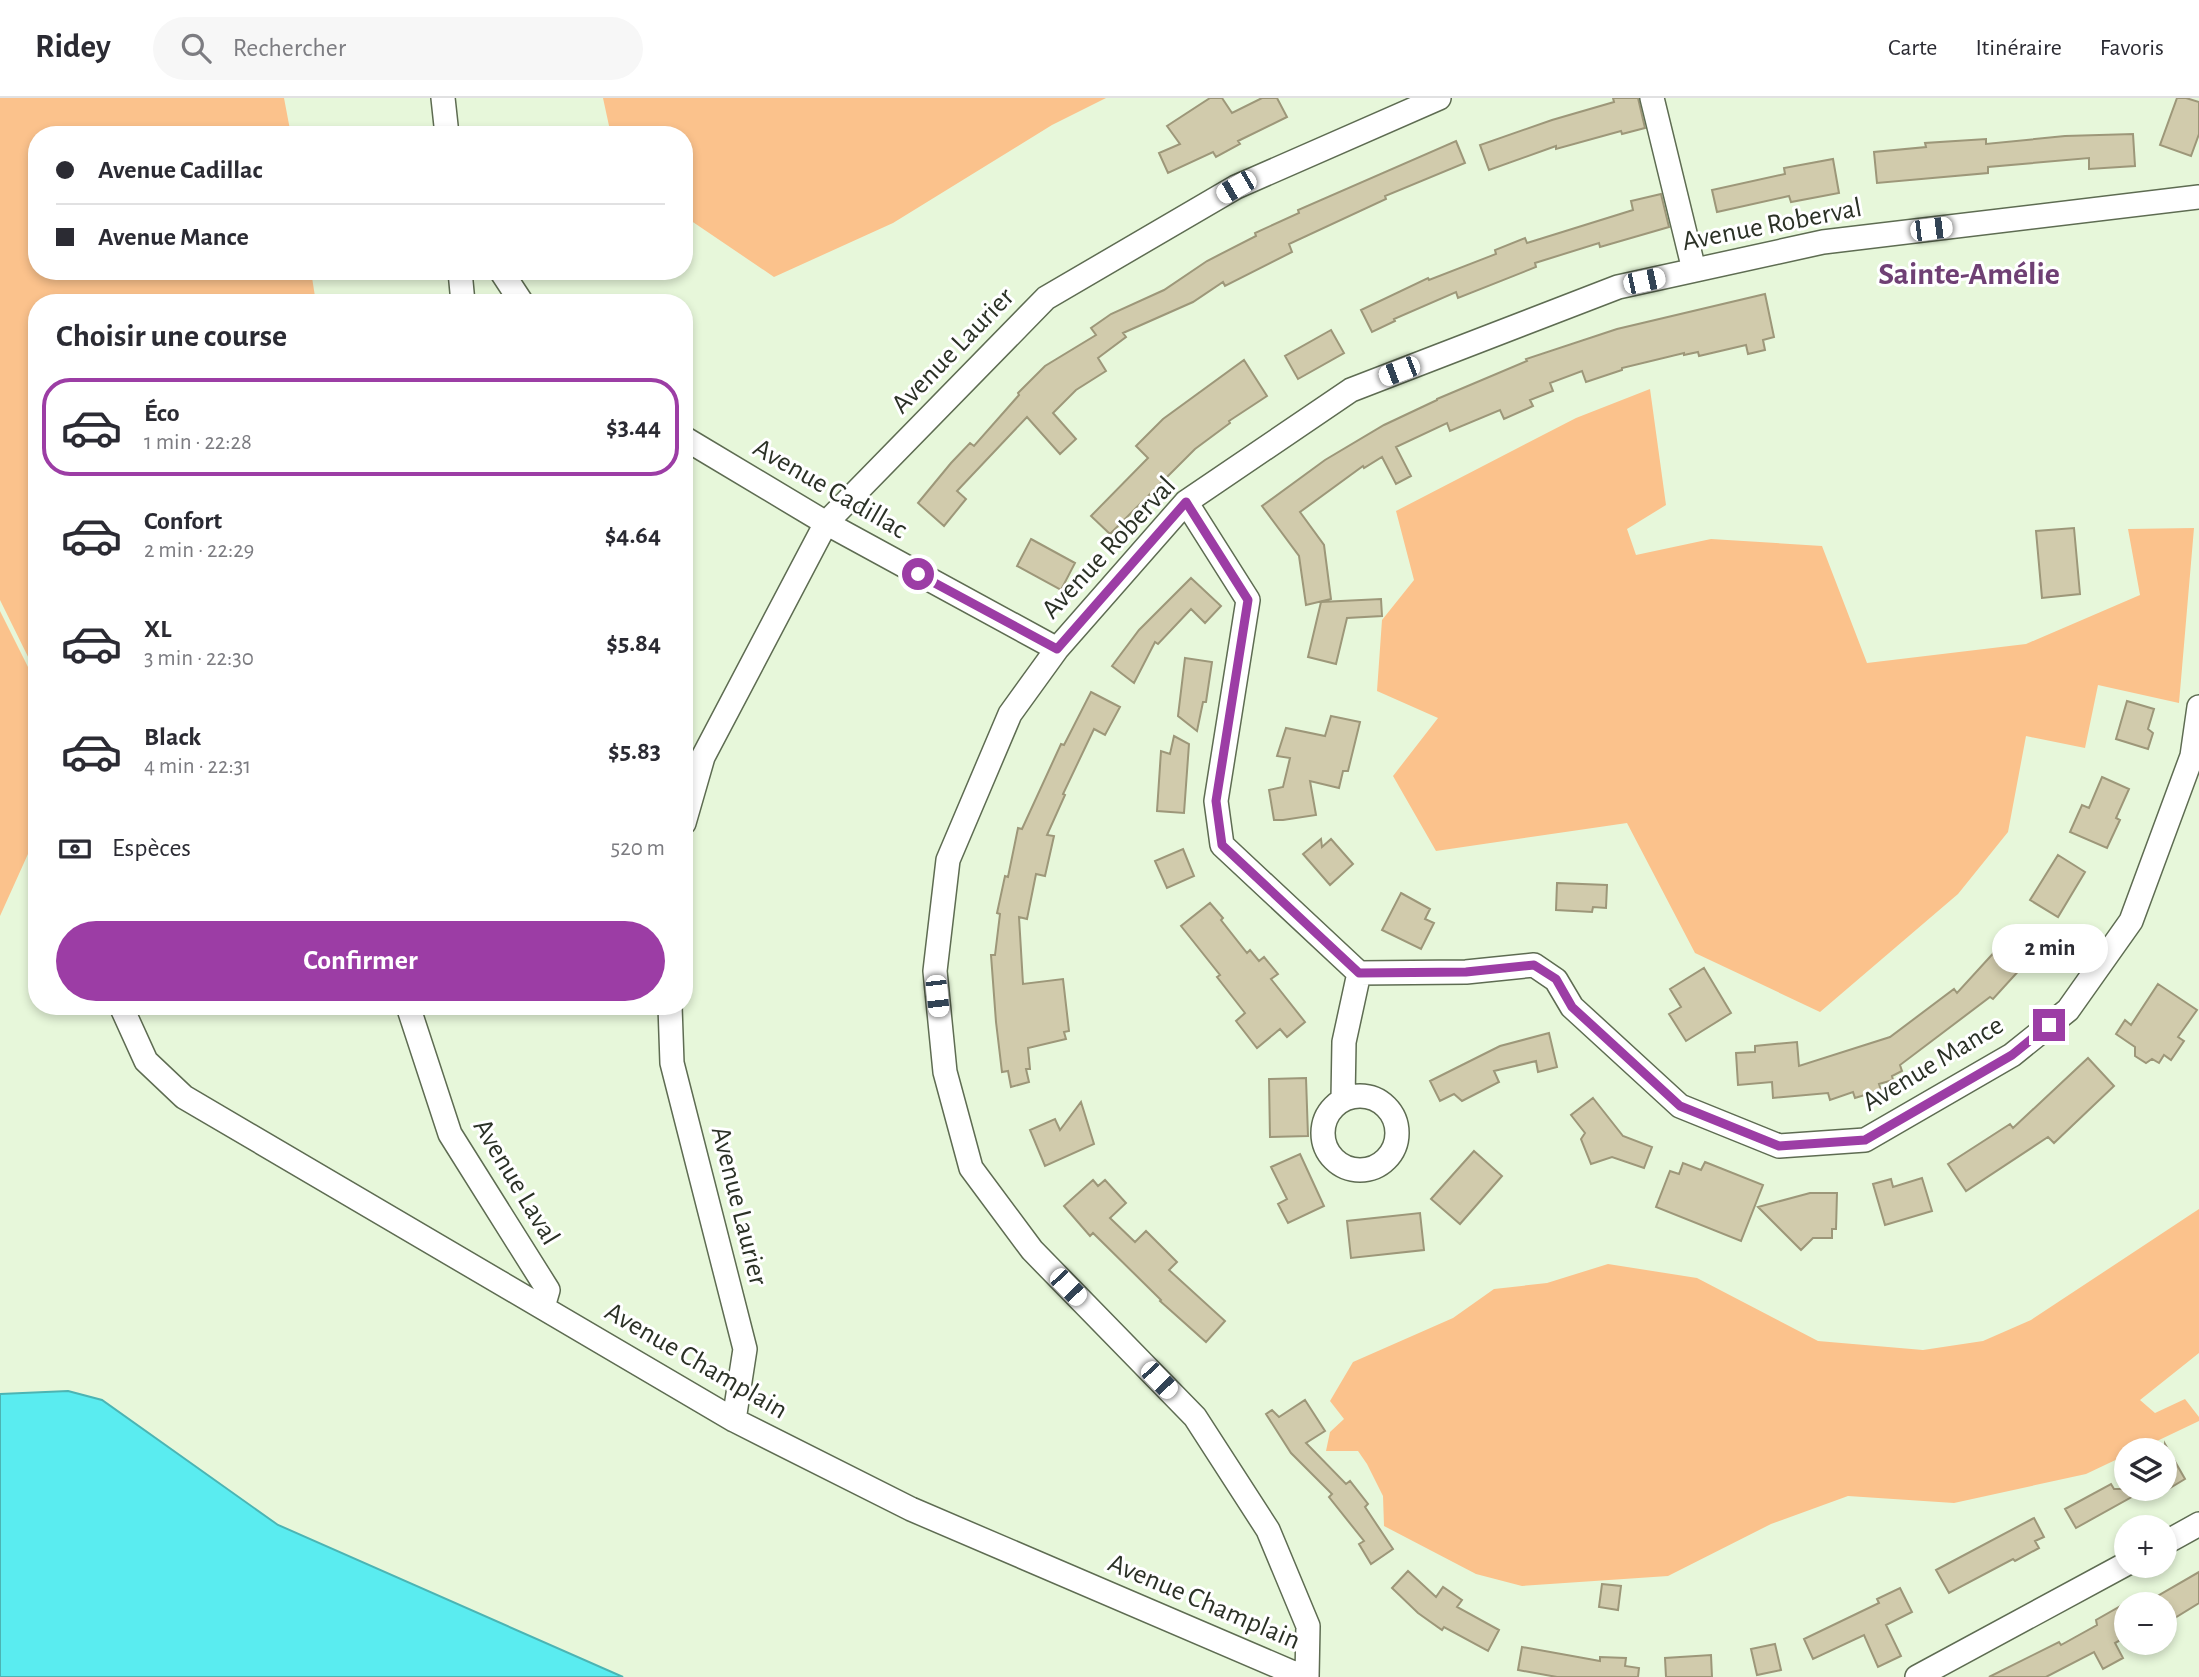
<!DOCTYPE html>
<html lang="fr">
<meta charset="utf-8">
<style>
:root{--surface:#fff;--page:#f7f7f7;--text:#2b2b33;--muted:#7c7c81;--line:#e1e1e2;--accent:#9c3da5}
body{margin:0;font-family:"Alegreya Sans",sans-serif;background:var(--page);color:var(--text);height:100vh;display:flex;flex-direction:column;font-size:26px;white-space:nowrap}
*{box-sizing:border-box;margin:0}
p{font-size:23px;color:var(--muted)}
.icon{flex:none;width:38px;height:38px;fill:none;stroke:currentColor;stroke-width:2;stroke-linecap:round;stroke-linejoin:round}
.map{position:relative;flex:1;overflow:hidden}
.details{position:absolute;left:28px;top:196px;width:665px;height:721px;display:flex;flex-direction:column;background:var(--surface);border-radius:28px;box-shadow:0 4px 10px #0003}
.details>*{flex:none}
.hud{position:absolute;left:28px;top:28px;width:665px;height:154px;border-radius:28px;box-shadow:0 4px 10px #0003;display:grid;align-content:center;height:154px;padding:0 28px;background:var(--surface)}
.buttons{position:absolute;left:2114px;top:1340px;display:grid;gap:14px}
.buttons a{display:grid;place-items:center;width:63px;height:63px;border-radius:50%;background:var(--surface);box-shadow:0 4px 10px #0003;font-size:35px}
.end{position:absolute;width:32px;height:32px;margin:-16px;border:9px solid #9c3da5;background:#fff;box-shadow:0 0 0 4px #fff}
.from{border-radius:50%}
.bubble{position:absolute;height:49px;border-radius:24px;background:var(--surface);box-shadow:0 4px 10px #0003;font-size:23px;font-weight:700;line-height:49px;text-align:center}
.car{position:absolute;width:21px;height:42px;margin:-21px -10px;border-radius:9px;box-shadow:0 0 5px 2px #0007;background:linear-gradient(#fff 24%,#345 0 40%,#fff 0 76%,#345 0 86%,#fff 0)}
.hud b{display:flex;align-items:center;gap:24px;height:66px;font-size:26px}
.hud b+b{border-top:2px solid var(--line)}
.hud i{width:18px;height:18px;background:var(--text)}
ul{padding:0;list-style:none}
li{display:flex;align-items:center;gap:21px;height:98px;margin:0 14px 10px;padding:0 14px;border:4px solid transparent;border-radius:28px}
li div{flex:1}
li b{display:block;font-size:26px}
li em{font-style:normal;font-weight:700}
li.current{border-color:var(--accent)}
li>.icon{width:63px;height:63px;stroke-width:1.5}
h2{padding:0 28px;font-size:32px;line-height:84px}
.pay{display:flex;align-items:center;gap:18px;height:77px;padding:0 28px;font-size:26px}
.pay p{margin-inline-start:auto}
.primary-button{display:flex;gap:14px;margin-top:auto;padding:14px 28px}
.primary-button a{flex:1;height:80px;border-radius:42px;background:var(--accent);color:#fff;font-size:28px;font-weight:700;line-height:80px;text-align:center}
header{display:flex;align-items:center;gap:42px;box-sizing:border-box;height:98px;padding:0 35px;background:var(--surface);border-bottom:2px solid var(--line)}
header strong{font-size:33px}
nav{display:flex;gap:38px;margin-inline-start:auto;font-size:24px}
.search{width:490px;height:63px;background:var(--page);display:flex;align-items:center;gap:18px;box-sizing:border-box;padding:0 24px;border-radius:38px;color:var(--muted);font-size:26px}
.map>svg:first-child{display:block}
.green{fill:#fbc28c}
.water{fill:#5aecf0;stroke:#4cb4b3;stroke-width:2}
.building{fill:#d1cbac;stroke:#9d9779;stroke-width:2}
.lines{fill:none;stroke-linecap:round;stroke-linejoin:round}
.street-casing{stroke:#5e6c52;stroke-width:26}
.street{stroke:#fff;stroke-width:23}
.route{stroke:#9c3da5;stroke-width:9}
.labels{text-anchor:middle;dominant-baseline:central;stroke-width:6;stroke-linejoin:round;paint-order:stroke}
.street-label{font-size:28px;fill:#2b3126;stroke:#fff}
.quarter-label{font-size:32px;font-weight:bold;fill:#6f4074;stroke:#fff}
</style>
<header>
<strong>Ridey</strong>
<div class="search"><svg class="icon" aria-label="search" viewBox="0 0 24 24"><circle cx="10" cy="10" r="6"/><path d="M15 15l6 6"/></svg>Rechercher</div>
<nav><a>Carte</a><a>Itinéraire</a><a>Favoris</a></nav>
</header>
<div class="map">
<svg width="2199" height="1579" viewBox="0 0 2199 1579">
<rect width="100%" height="100%" fill="#e7f7da"/>
<path class="green" d="M0,0H284L291,37H37V173H311L316,205H37V577L0,502Z
M603,0H1106L1052,27L893,125L774,179L684,118V37H611Z
M1650,291L1666,407L1627,431L1636,457L1711,441L1822,448L1867,565L2026,546L2140,497L2128,431L2194,430L2179,605L2098,587L2085,650L2026,638L2008,734L1958,796L1820,914L1695,855L1627,725L1436,753L1393,678L1438,620L1377,593L1382,522L1414,482L1396,413L1576,320Z
M0,513L37,587V736L0,818Z
M2199,1111V1255L2140,1302L2155,1315L2185,1301L2199,1319V1323L2136,1353H2126V1357L2086,1376L1954,1405L1848,1398L1771,1426L1668,1478L1522,1488L1476,1476L1384,1428L1383,1398L1367,1366L1358,1353H1326L1330,1334L1344,1321L1330,1303L1353,1264L1453,1220L1494,1191L1547,1185L1608,1166L1697,1180L1818,1243L1923,1252L1983,1243L2031,1222Z"/>
<path class="water" d="M68,1293L102,1302L278,1427L623,1579H0V1296Z"/>
<path class="building" d="M1210,0H1222L1232,15L1262,0H1277L1287,19L1238,43L1240,46L1216,59L1213,54L1168,75L1159,55L1180,46L1167,28Z
M1613,0H1638L1645,30L1622,36L1621,33L1556,51V48L1489,72L1480,47L1552,22L1614,4Z
M2177,0H2186L2199,4V36L2191,58L2160,47Z
M2133,36L2135,68L2089,71V60L1988,69V75L1877,85L1874,54L1926,49L1925,45L1986,41V46L2065,38Z
M1456,43L1465,65L1385,98L1386,101L1289,146L1292,154L1225,188L1223,184L1193,204L1123,235L1126,239L1098,260L1106,273L1076,292L1053,315L1076,341L1060,356L1027,319L957,393L966,401L944,428L918,405L951,365L970,345L974,348L1019,297L1018,295L1045,268L1096,237L1091,230L1111,216L1164,192L1207,163L1256,138L1255,135L1299,115L1298,112Z
M1833,61L1839,95L1791,104L1789,98L1717,114L1712,92L1785,76L1784,70Z
M1661,96L1669,129L1600,149L1599,145L1535,165L1536,169L1458,200L1456,194L1394,221L1395,223L1372,234L1361,212L1428,180L1429,182L1496,156L1495,152L1525,140L1527,145L1633,112L1631,103Z
M1765,196L1774,239L1763,242L1765,252L1748,256L1746,247L1699,258L1698,254L1684,257V255L1622,270V272L1586,284L1582,273L1550,285L1553,293L1530,302L1533,308L1504,321L1500,312L1450,333L1447,325L1396,349L1411,378L1396,386L1382,359L1364,370L1363,368L1300,414L1324,447L1331,501L1306,507L1299,458L1262,408L1325,362L1384,327L1437,302V301L1527,263L1526,261L1617,231Z
M1331,232L1344,255L1298,281L1285,258Z
M1244,262L1267,298L1229,323L1230,325L1195,351L1110,436L1091,418L1148,360L1136,348L1163,321Z
M2074,430L2080,496L2042,500L2036,433Z
M1031,441L1075,465L1061,492L1017,468Z
M1191,480L1221,508L1205,525L1191,511L1158,546L1155,544L1134,585L1112,568L1139,532Z
M1381,501L1382,518L1347,520L1336,566L1308,559L1321,504Z
M1185,560L1212,564L1206,604H1203L1197,633L1178,618Z
M1091,594L1120,609L1105,637L1094,631L1063,696L1065,697L1047,737L1054,738L1045,778L1036,776L1027,821L1019,819L1023,886L1063,881L1069,933L1064,934L1066,941L1028,950L1030,971H1026L1029,984L1011,989L1008,973L1002,974L996,924L991,857H995L1000,816L997,815L1005,778L1008,779L1018,730L1022,731L1061,646L1064,647Z
M2127,603L2154,611L2148,631L2153,635L2148,651L2116,641Z
M1331,618L1360,624L1348,673H1343L1339,690L1310,683L1316,717L1283,722H1274L1269,692L1283,689L1290,660L1277,658L1286,630L1325,638Z
M1174,638L1189,646L1184,715L1157,713L1161,653L1170,656Z
M2102,679L2129,691L2116,720L2120,722L2107,750L2070,734L2082,707L2089,710Z
M1321,741L1322,749L1331,741L1353,766L1330,787L1303,756Z
M1183,751L1194,778L1167,790L1155,763Z
M2058,757L2085,774L2058,819L2030,802Z
M1557,785L1607,787L1606,810L1593,809L1592,814L1556,812Z
M1401,795L1430,811L1425,821L1434,825L1421,851L1382,832Z
M1210,805L1223,820L1221,822L1247,855L1250,852L1259,863L1264,859L1278,876L1271,881L1305,924L1287,939L1280,931L1257,950L1236,923L1245,915L1217,879L1220,877L1181,828Z
M2010,837L2033,857L1993,901L1990,899L1900,967L1902,973L1892,978L1893,982L1879,986L1881,992L1855,1000L1853,994L1830,1002L1828,995L1773,1000L1772,984L1738,987L1736,955L1755,954V948L1797,944L1799,968L1890,939L1954,891L1957,895Z
M1704,870L1731,915L1686,943L1669,916L1681,909L1670,891Z
M2158,886L2197,912L2178,939L2184,943L2171,962L2164,957L2159,965L2152,961L2146,965L2135,958V949L2116,936L2125,922L2131,927Z
M1549,935L1557,969L1538,974L1536,963L1494,973L1499,984L1462,1003L1454,996L1440,1003L1430,983L1500,948Z
M2088,960L2114,988L2054,1045L2048,1039L1966,1093L1948,1066L2010,1026L2013,1030Z
M1306,980L1308,1038L1270,1039L1269,981Z
M1593,1000L1623,1038L1652,1049L1644,1070L1612,1059L1591,1066L1581,1041L1585,1035L1571,1017Z
M1081,1004L1094,1046L1045,1068L1030,1032L1055,1021L1060,1032Z
M1474,1053L1502,1078L1460,1126L1431,1101Z
M1300,1056L1324,1108L1288,1125L1278,1106L1287,1101L1271,1069Z
M1705,1064L1763,1087L1741,1143L1656,1109L1670,1073L1679,1076L1683,1065L1701,1072Z
M1922,1080L1932,1113L1885,1127L1873,1086L1891,1081L1893,1089Z
M1093,1082L1098,1088L1105,1082L1126,1105L1110,1120L1135,1144L1146,1133L1177,1164L1169,1172L1225,1223L1206,1244L1160,1203L1161,1202L1093,1135L1090,1138L1064,1108Z
M1810,1095H1837L1836,1131H1832V1140H1813L1801,1152L1758,1109Z
M1420,1115L1424,1152L1351,1160L1347,1123Z
M1305,1302L1325,1333L1306,1345L1346,1386L1350,1383L1368,1406L1365,1409L1393,1451L1371,1466L1359,1446L1364,1443L1329,1399L1332,1396L1291,1355L1266,1316L1272,1312L1279,1319Z
M2165,1346L2185,1381L2165,1393Z
M2111,1386L2114,1391H2146L2076,1430L2065,1411Z
M2034,1420L2044,1439L2035,1443L2039,1450L2015,1463L2013,1461L1949,1495L1936,1472Z
M1408,1473L1436,1499L1443,1489L1462,1502L1457,1509L1499,1532L1488,1553L1444,1529L1442,1532L1418,1515L1392,1490Z
M2199,1474V1505L2165,1526V1507H2142Z
M1602,1486L1621,1488L1618,1512L1599,1509Z
M1900,1490L1912,1514L1886,1527L1901,1558L1878,1569L1864,1537L1813,1561L1804,1541L1879,1505L1877,1501Z
M2126,1505V1539L2115,1545L2123,1560L2103,1571L2094,1554L2046,1579H1989L2059,1544L2061,1547L2097,1527L2096,1522Z
M1775,1546L1781,1572L1757,1577L1751,1551Z
M1522,1549L1600,1563V1559L1626,1560L1625,1568L1639,1570L1638,1579H1557L1518,1572Z
M1711,1557L1712,1579H1666L1665,1560Z"/>
<g class="lines">
<g class="street-casing">
<path id="street" d="M443,0L447,37
M1652,0L1694,172
M460,173L463,205
M501,173L522,205
M684,340L826,425L1057,551
M1186,404L1248,502L1216,703L1222,747L1359,875L1344,944L1343,1002
M684,725L703,659L826,425L1046,200L1236,89L1439,0
M1359,875L1466,874L1534,867L1556,882L1572,909L1680,1008L1779,1048L1865,1042L2012,957L2068,912L2131,823L2192,658L2199,609
M121,908L146,963L184,999L734,1322L911,1411L1303,1579
M408,908L450,1036L548,1192L543,1209
M670,908L672,965L745,1251L734,1322
M1323 1035a37 37 0 1 1 74 0a37 37 0 1 1-74 0Z
M2165,1445L2199,1426
M1307,1579L1308,1528L1268,1432L1195,1319L1032,1152L971,1070L945,974L935,873L948,762L1010,616L1057,551L1186,404L1351,292L1618,189L1823,144L2199,99
M1917,1579L2126,1466"/>
</g>
<use href="#street" class="street"/>
</g>
<g class="lines">
<path class="route" d="M918,476L1057,551L1186,404L1248,502L1216,703L1222,747L1359,875L1466,874L1534,867L1556,881L1572,909L1680,1008L1779,1048L1865,1042L2012,957L2049,927"/>
</g>
<g class="labels">
<g class="street-label">
<text transform="translate(1772 127) rotate(-11)">Avenue Roberval</text>
<text transform="translate(953 253) rotate(-46)">Avenue Laurier</text>
<text transform="translate(830 391) rotate(30)">Avenue Cadillac</text>
<text transform="translate(1109 450) rotate(-47)">Avenue Roberval</text>
<text transform="translate(1933 966) rotate(-31)">Avenue Mance</text>
<text transform="translate(516 1084) rotate(59)">Avenue Laval</text>
<text transform="translate(739 1108) rotate(76)">Avenue Laurier</text>
<text transform="translate(696 1263) rotate(30)">Avenue Champlain</text>
<text transform="translate(1204 1504) rotate(23)">Avenue Champlain</text>
</g>
<g class="quarter-label">
<text x="1969" y="176">Sainte-Amélie</text>
</g>
</g>
</svg>
<div class="buttons">
<a><svg class="icon" aria-label="layers" viewBox="0 0 24 24"><path d="M12 4l9 5-9 5-9-5zM3 14l9 5 9-5"/></svg></a>
<a>+</a>
<a>−</a>
</div>
<i class="end from" style="left:918px;top:476px"></i>
<i class="end" style="left:2049px;top:927px"></i>
<div class="bubble" style="left:1992px;top:826px;width:116px">2 min</div>
<i class="car" style="left:1236px;top:89px;rotate:240deg"></i>
<i class="car" style="left:1931px;top:131px;rotate:83deg"></i>
<i class="car" style="left:1644px;top:183px;rotate:78deg"></i>
<i class="car" style="left:1399px;top:273px;rotate:249deg"></i>
<i class="car" style="left:937px;top:898px;rotate:174deg"></i>
<i class="car" style="left:1068px;top:1189px;rotate:136deg"></i>
<i class="car" style="left:1159px;top:1282px;rotate:136deg"></i>
<div class="hud">
<b><i class="from"></i>Avenue Cadillac</b>
<b><i></i>Avenue Mance</b>
</div>
<section class="details">
<h2>Choisir une course</h2>
<ul>
<li class="current"><svg class="icon" aria-label="car" viewBox="0 0 24 24"><path d="M5 17H2v-5l4-1 3-4h7l3 4 3 1v5h-3M9 17h6M6 11h13"/><circle cx="7" cy="17" r="2"/><circle cx="17" cy="17" r="2"/></svg><div><b>Éco</b><p>1 min · 22:28</p></div><em>$3.44</em></li>
<li><svg class="icon" aria-label="car" viewBox="0 0 24 24"><path d="M5 17H2v-5l4-1 3-4h7l3 4 3 1v5h-3M9 17h6M6 11h13"/><circle cx="7" cy="17" r="2"/><circle cx="17" cy="17" r="2"/></svg><div><b>Confort</b><p>2 min · 22:29</p></div><em>$4.64</em></li>
<li><svg class="icon" aria-label="car" viewBox="0 0 24 24"><path d="M5 17H2v-5l4-1 3-4h7l3 4 3 1v5h-3M9 17h6M6 11h13"/><circle cx="7" cy="17" r="2"/><circle cx="17" cy="17" r="2"/></svg><div><b>XL</b><p>3 min · 22:30</p></div><em>$5.84</em></li>
<li><svg class="icon" aria-label="car" viewBox="0 0 24 24"><path d="M5 17H2v-5l4-1 3-4h7l3 4 3 1v5h-3M9 17h6M6 11h13"/><circle cx="7" cy="17" r="2"/><circle cx="17" cy="17" r="2"/></svg><div><b>Black</b><p>4 min · 22:31</p></div><em>$5.83</em></li>
</ul>
<div class="pay"><svg class="icon" aria-label="cash" viewBox="0 0 24 24"><path d="M3 7h18v10H3z"/><circle cx="12" cy="12" r="2"/></svg>Espèces<p>520 m</p></div>
<div class="primary-button"><a>Confirmer</a></div>
</section>
</div>
